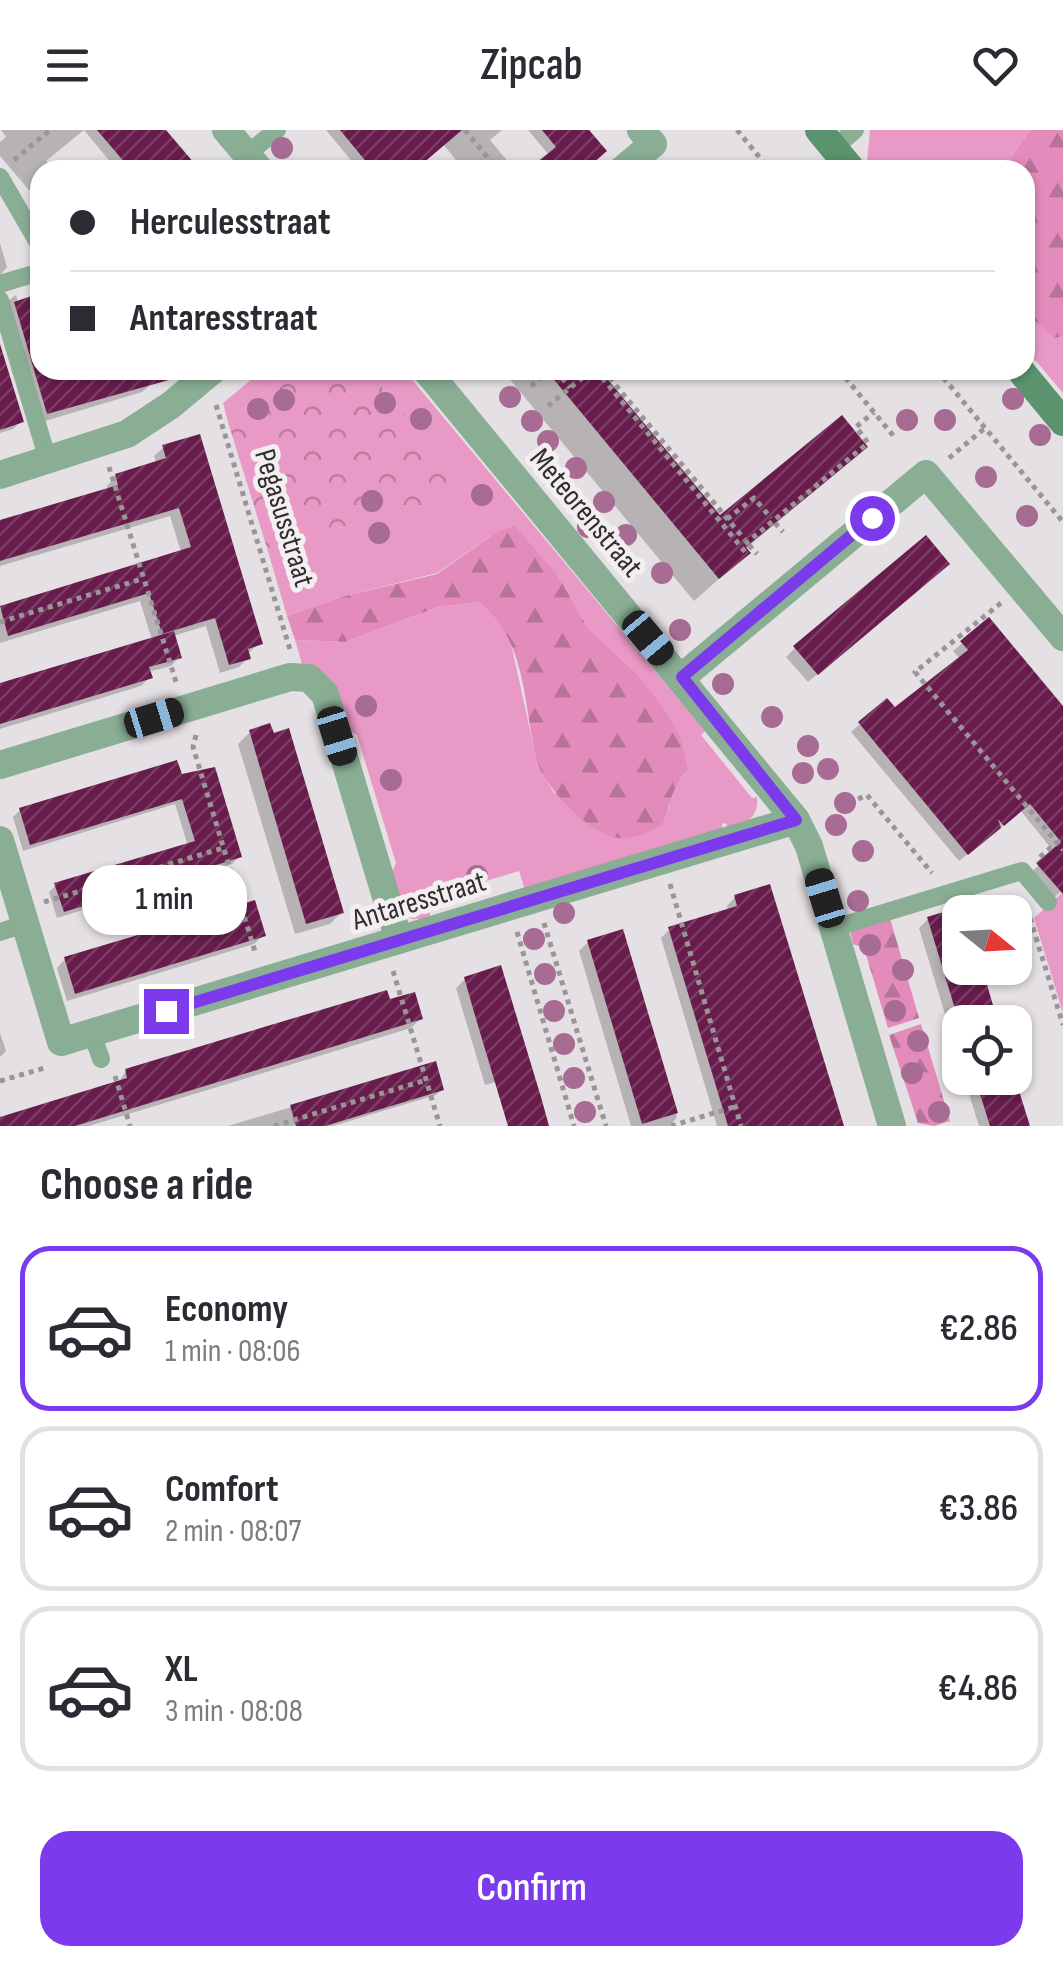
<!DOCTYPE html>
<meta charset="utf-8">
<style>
:root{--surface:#fff;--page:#f2f2f3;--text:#2b2b33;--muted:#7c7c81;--line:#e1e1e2;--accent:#7c3aed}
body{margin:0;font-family:"Sofia Sans Condensed",sans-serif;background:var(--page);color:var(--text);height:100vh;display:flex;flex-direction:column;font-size:38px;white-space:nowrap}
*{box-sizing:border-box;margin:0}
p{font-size:32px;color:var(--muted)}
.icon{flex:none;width:55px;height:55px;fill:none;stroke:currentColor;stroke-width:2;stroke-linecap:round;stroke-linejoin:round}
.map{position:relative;height:996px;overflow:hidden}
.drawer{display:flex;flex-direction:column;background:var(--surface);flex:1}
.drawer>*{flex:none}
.top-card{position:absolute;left:30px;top:30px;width:1005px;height:220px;border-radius:30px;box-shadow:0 2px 8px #0004;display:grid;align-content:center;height:220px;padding:0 40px;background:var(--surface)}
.needle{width:65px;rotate:108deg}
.fabs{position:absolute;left:942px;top:765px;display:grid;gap:20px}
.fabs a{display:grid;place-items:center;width:90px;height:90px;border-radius:20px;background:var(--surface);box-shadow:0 2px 8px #0004;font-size:50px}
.end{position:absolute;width:45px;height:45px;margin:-22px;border:12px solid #7c3aed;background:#fff;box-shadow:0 0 0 5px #fff}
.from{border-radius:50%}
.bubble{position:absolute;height:70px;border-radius:30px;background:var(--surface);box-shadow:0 2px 8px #0004;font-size:32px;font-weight:600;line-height:70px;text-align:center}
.car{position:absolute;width:30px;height:60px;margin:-30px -15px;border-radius:12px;box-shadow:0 0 8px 2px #0007;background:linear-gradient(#222 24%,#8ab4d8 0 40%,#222 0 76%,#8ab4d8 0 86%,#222 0)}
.top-card b{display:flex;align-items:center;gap:35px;height:95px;font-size:38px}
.top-card b+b{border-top:2px solid var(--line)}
.top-card i{width:25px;height:25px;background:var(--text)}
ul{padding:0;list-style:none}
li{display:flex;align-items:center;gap:30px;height:165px;margin:0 20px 15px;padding:0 20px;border:5px solid var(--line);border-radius:30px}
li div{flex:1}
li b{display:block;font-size:38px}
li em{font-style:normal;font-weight:600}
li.current{border-color:var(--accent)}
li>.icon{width:90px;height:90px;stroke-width:1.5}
h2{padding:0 40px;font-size:45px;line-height:120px}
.cta{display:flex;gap:20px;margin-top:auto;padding:20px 40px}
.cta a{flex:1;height:115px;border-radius:30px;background:var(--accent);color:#fff;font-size:40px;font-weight:600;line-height:115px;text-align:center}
header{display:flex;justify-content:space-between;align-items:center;height:130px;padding:0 40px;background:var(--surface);font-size:45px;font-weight:600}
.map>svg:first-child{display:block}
.grass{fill:#e999c5}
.forest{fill:url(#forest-firs)}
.park{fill:url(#park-crowns)}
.shadow{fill:#0003}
.building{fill:url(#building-hatch)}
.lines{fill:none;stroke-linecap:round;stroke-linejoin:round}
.path{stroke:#9a9698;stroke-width:5;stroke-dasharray:5 5;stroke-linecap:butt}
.service{stroke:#89ae94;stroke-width:18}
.minor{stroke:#89ae94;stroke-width:28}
.secondary{stroke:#5b936e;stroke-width:28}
.tree{fill:#a76b94}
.route{stroke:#7c3aed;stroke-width:12}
.labels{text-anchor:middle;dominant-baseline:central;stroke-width:10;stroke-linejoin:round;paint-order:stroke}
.street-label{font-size:30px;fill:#302e2f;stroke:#f3eef0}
</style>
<header><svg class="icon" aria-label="menu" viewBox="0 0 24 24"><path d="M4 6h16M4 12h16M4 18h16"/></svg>Zipcab<svg class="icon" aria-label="heart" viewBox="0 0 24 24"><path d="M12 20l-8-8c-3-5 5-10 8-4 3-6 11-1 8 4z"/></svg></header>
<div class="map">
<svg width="1063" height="996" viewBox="0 0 1063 996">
<defs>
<pattern id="forest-firs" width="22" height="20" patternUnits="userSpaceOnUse" patternTransform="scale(2.5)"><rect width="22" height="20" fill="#e38cbc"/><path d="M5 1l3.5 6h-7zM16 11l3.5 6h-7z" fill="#b87399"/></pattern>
<pattern id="park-crowns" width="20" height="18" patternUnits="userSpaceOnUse" patternTransform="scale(2.5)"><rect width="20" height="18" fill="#e999c5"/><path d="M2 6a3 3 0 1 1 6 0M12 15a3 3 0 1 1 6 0" fill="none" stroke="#bd7da0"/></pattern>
<pattern id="building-hatch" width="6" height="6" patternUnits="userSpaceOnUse" patternTransform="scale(2.5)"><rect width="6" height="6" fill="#681c4c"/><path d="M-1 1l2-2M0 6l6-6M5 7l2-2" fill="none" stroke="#7a3d63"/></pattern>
</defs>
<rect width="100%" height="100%" fill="#e5e0e3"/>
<path class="grass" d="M870,0H1030L1003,40H874L867,32Z
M1025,182L1054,207L1063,206V263L1025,218Z
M263,240H291L228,292L223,273Z
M367,240H404L705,601L701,605L752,668L757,667C759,689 746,692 728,699L726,693L722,694L723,701L525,760L519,741L426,769L431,789H412L400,782L389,750L396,733L357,605L343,597C336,573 333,535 302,534L295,510L345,512L438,477L479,472L495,484L510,509L538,636L554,663L669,679L670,663L688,640L636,543L588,498L558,446L498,401L437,443L341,467L287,486L267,418L470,361Z
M1063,762V883L1034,788Z"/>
<path class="forest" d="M1030,0H1063V206L1054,208L1025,182V40H1003Z
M515,396L558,446L588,498L636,543L664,579L680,607L688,640C669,661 673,670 662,695C648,702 635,710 618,708C591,705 550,662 539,637C535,628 534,617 532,607C523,559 521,504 479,472L438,477L345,512L295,510L287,486L341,467L437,444L498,401Z
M890,788L919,888L888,898L864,818L853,814L850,801Z
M921,894L950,991L934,996L918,993L889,905Z"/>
<path class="park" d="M291,240H367L471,361L267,418L228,292Z"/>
<path class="shadow" d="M1,0H164L197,40H117L84,0L46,31L54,40H40V73L0,26V12L6,7Z
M326,0H502L490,10L515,40H464L443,14L416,40H359Z
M528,0H585L583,40H531L549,25Z
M0,113L7,137L0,145Z
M16,165L18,172L40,166V240H168L142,262L45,291L4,174Z
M0,222L21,291L13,299L0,303Z
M502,240H595L720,389L864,317L840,340L745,419L748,423L694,471Z
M164,317L260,513L247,524L248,528L239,537L220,543L206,496L173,506L179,527L171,536L148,542L150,547L141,556L0,599V556L152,510L140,471L0,513V479L181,422L170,386L0,436V393L108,360L107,356L116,346L157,334L154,326Z
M938,443L808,552L786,527L795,518Z
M989,490L1063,580V760L1052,769L1030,743L1054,722L1021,681L959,731L851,602L860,594L894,581L960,529L953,521Z
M250,602L342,782L330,794L295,804L238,614Z
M180,647L239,727L232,734L57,788L49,762L56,755L188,716L175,674L23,721L13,687L20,680Z
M735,767L842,996H717L661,808L670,799L728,781L727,776Z
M961,779L960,838H979L996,892H960V934L919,798L928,789Z
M621,802L677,987L670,996H631L579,821L588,812Z
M263,806L254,814L67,871L57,838L65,829Z
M465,849L519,945L485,955L456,858Z
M388,872L420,889L411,898L89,996H8L118,953L126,941Z
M0,903L6,921L0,927Z
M434,934L442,959L436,965L333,996H228Z
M964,948H1012L1027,996H979Z"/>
<path class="building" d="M97,0H166L200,40H131Z
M340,0H462L415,40H373Z
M542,0H589L607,21L585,40H527L556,17Z
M40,163V240H181L182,243L176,248L47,284L14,172Z
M0,214L24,292L0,300Z
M546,240H600L720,385L842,285L868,317L746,417L751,423L719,449Z
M200,304L263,514L248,519L251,529L229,535L215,488L162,504L149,463L8,506L0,476L191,417L179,378L0,431V390L118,355L115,344L166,328L162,315Z
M926,405L950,434L818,545L793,516Z
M989,487L1063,576V764L1036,733L1061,712L1030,674L1004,696L998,689L1001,698L968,725L858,592L887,568L895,577L968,520L960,511Z
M174,501L182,528L149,537L153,548L0,594V553Z
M270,593L274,603L289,598L344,783L306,794L249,600Z
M177,630L182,644L215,637L242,727L64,782L54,753L195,711L182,669L30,715L19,678Z
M770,754L834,963L844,996H728L668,797L737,776L734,765Z
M255,770L266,806L75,864L64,827Z
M960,777V838H982L998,892H959L927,787Z
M623,799L678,983L642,994L587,810Z
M501,835L541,967L549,996H508L476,889L464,847Z
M387,860L390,869L415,862L423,889L75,996H0V987L127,948L125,939Z
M436,931L444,960L325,996H296L290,975Z
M975,948H1015L1030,996H990Z"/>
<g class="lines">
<path class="path" d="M465,0L498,40
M737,0L770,40
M14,30L50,0
M556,240L570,258
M596,240L746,423
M603,240L745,410
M839,240L896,309
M937,240L1063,392
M531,256L551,240
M216,275L291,523
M548,276L592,240
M949,328L985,298
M109,337L177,555
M727,389L754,368L771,388
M775,393L783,402
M745,414L868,313L856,297L874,282
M749,415L757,424
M1001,473L915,542L1063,720
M0,492L142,449
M196,605L193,617L256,825
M858,669L867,665L932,743
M1040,727L1057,712
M670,754L741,996
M44,772L223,718
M1030,788L1063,895
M544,793L606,996
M517,802L574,996
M393,841L440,996
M115,946L130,996
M0,951L48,937
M274,996L426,950
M671,996L737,976"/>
<path class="service" d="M834,18L855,0
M247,24L277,0
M0,47L40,116
M0,154L40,142
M0,170L48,330
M834,798L1022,741L1048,772
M0,802L25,794
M92,903L101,929"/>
<path class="minor" d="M226,0L260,40
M622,40L653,14L641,0
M426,240L796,690L809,716L892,996
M0,345L127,304L171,275L213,240
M682,547L926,344L1063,507
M0,635L290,547L309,548L325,564L399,810
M0,710L61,912L796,690"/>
<path class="secondary" d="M819,0L852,40
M1020,240L1063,292"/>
</g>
<g class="tree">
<circle cx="282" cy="18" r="11"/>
<circle cx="510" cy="267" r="11"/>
<circle cx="1013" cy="269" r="11"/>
<circle cx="284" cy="270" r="11"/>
<circle cx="385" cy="273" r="11"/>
<circle cx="258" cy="279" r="11"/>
<circle cx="421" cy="289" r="11"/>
<circle cx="907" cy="290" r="11"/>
<circle cx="945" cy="290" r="11"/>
<circle cx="532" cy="291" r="11"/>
<circle cx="1040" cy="305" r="11"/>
<circle cx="548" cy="311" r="11"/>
<circle cx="576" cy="338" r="11"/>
<circle cx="986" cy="347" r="11"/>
<circle cx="482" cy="365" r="11"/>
<circle cx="372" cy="371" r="11"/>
<circle cx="604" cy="372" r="11"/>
<circle cx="1027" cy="386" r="11"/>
<circle cx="588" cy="397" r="11"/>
<circle cx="379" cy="403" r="11"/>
<circle cx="626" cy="405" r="11"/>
<circle cx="296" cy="432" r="11"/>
<circle cx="662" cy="443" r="11"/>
<circle cx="680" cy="500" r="11"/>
<circle cx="723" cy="554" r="11"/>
<circle cx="366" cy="576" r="11"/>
<circle cx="772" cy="587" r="11"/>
<circle cx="808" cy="616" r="11"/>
<circle cx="828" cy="639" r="11"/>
<circle cx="803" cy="643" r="11"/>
<circle cx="391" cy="650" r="11"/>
<circle cx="845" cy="673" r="11"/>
<circle cx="836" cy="695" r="11"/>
<circle cx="863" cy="721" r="11"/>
<circle cx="477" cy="746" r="11"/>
<circle cx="858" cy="771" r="11"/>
<circle cx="564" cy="783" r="11"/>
<circle cx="534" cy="809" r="11"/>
<circle cx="870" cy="815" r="11"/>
<circle cx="903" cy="840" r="11"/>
<circle cx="545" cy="844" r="11"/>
<circle cx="554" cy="881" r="11"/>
<circle cx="895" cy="881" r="11"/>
<circle cx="918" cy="911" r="11"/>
<circle cx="564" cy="914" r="11"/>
<circle cx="912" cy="943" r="11"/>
<circle cx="574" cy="948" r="11"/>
<circle cx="585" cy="982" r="11"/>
<circle cx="939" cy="982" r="11"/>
</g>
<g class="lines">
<path class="route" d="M166,881L796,690L682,547L872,388"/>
</g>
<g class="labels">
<g class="street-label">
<text transform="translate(586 383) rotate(50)">Meteorenstraat</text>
<text transform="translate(284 388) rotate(73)">Pegasusstraat</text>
<text transform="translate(419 771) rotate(-17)">Antaresstraat</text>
</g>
</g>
</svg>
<div class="fabs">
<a><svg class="needle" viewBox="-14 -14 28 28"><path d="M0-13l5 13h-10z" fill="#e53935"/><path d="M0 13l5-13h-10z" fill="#7c7c81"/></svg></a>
<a><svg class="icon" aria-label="locate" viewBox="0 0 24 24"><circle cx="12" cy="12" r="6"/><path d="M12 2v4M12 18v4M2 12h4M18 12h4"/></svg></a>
</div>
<i class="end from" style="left:872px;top:388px"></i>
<i class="end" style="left:166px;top:881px"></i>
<div class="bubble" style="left:82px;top:735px;width:165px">1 min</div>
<i class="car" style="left:648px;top:508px;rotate:140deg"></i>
<i class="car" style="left:154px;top:588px;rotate:73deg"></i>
<i class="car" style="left:337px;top:606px;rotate:163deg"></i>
<i class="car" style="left:825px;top:768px;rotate:343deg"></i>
<div class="top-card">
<b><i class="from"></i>Herculesstraat</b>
<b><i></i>Antaresstraat</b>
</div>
</div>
<section class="drawer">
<h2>Choose a ride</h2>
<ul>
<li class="current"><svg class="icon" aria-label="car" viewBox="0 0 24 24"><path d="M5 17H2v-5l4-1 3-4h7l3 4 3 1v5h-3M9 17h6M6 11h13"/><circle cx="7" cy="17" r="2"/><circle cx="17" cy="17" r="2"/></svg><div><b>Economy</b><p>1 min · 08:06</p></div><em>€2.86</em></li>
<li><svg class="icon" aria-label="car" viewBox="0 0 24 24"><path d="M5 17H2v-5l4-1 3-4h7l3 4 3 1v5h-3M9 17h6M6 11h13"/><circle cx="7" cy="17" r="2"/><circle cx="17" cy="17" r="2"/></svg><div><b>Comfort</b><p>2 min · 08:07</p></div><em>€3.86</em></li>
<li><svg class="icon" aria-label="car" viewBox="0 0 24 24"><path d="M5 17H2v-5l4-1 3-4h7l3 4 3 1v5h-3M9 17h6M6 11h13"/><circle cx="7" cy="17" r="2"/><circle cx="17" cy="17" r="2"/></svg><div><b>XL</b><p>3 min · 08:08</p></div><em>€4.86</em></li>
</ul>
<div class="cta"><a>Confirm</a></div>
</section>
